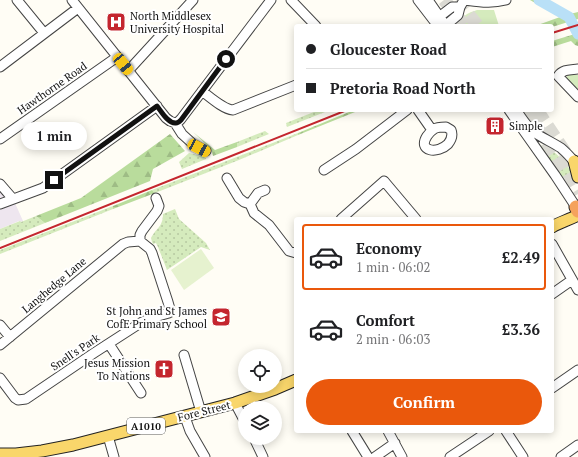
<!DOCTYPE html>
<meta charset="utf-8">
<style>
:root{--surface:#fff;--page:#f2f2f2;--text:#202124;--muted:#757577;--line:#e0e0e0;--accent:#ea580c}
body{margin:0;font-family:"PT Serif",serif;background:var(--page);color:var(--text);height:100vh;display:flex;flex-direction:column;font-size:15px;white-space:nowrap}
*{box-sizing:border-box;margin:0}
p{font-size:13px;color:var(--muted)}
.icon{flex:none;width:22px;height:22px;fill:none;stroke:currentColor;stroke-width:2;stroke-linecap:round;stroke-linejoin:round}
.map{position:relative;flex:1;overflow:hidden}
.drawer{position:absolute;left:294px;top:217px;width:260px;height:216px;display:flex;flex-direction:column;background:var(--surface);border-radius:4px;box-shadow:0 2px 10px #0003}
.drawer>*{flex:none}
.guide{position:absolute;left:294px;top:24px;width:260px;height:88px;border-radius:4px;box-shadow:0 2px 10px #0003;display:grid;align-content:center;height:88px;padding:0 12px;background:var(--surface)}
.tools{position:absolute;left:238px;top:349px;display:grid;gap:8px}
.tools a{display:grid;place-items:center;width:44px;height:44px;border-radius:50%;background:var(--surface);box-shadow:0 2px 10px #0003;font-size:20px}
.end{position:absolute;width:18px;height:18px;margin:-9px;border:5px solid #111;background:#fff;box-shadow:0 0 0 2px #fff}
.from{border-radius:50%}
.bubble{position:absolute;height:28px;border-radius:14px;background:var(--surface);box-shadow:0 2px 10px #0003;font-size:13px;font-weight:700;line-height:28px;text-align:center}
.car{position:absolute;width:12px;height:24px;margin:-12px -6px;border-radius:5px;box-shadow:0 0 3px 1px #0007;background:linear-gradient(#f5c518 24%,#345 0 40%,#f5c518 0 76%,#345 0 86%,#f5c518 0)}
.guide b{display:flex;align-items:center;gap:14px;height:38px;font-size:15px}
.guide b+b{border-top:1px solid var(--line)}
.guide i{width:10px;height:10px;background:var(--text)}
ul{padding:7px 0 0;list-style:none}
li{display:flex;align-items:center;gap:12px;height:66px;margin:0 8px 6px;padding:0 4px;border:2px solid transparent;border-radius:4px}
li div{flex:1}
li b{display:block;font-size:15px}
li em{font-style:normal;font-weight:700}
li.on{border-color:var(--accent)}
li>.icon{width:36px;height:36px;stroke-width:1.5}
.action{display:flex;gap:8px;margin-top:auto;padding:8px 12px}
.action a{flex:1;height:46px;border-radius:24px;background:var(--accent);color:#fff;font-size:16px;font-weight:700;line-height:46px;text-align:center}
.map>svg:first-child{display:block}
.industrial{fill:#eee6ef}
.grass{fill:url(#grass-dots)}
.forest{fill:url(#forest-firs)}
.park{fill:#d5ebbd}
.pitch{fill:#e6f2cf}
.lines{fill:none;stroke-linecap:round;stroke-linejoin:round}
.river{stroke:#b9e0f7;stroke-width:11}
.highway-tunnel{stroke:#dbdad3;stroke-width:13;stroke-dasharray:13 6;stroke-linecap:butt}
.minor-casing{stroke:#444;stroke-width:11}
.major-casing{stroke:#222;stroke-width:13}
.highway-casing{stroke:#222;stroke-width:15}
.minor{stroke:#fff;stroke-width:9}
.major{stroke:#f9d66b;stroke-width:11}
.highway{stroke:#f5a25d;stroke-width:13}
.rail{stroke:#c4262e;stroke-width:2}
.route{stroke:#111;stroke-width:5}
.labels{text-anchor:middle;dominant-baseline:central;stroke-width:4;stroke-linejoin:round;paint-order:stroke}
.shield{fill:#fff;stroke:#585858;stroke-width:1}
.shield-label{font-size:10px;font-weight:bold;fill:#111}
.poi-label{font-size:11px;fill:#111;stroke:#fff;text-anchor:start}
.street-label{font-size:11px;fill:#111;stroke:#fff}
</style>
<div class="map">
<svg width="578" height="457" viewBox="0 0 578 457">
<defs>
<pattern id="grass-dots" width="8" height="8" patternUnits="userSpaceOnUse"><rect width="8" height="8" fill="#d5ebbd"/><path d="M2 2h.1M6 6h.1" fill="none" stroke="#b6c8a1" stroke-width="1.8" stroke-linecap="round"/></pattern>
<pattern id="forest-firs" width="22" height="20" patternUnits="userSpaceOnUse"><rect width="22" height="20" fill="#b9dc9c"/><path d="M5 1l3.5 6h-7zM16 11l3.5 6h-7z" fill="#9ebc85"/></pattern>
</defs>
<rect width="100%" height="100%" fill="#fffdf5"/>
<path class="industrial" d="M0,191L2,194L15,203L23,221L20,222L19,221L0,229Z"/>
<path class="grass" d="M319,110H330L287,127L286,123Z
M265,131L269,134L237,147V142Z
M298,133V135L239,160L155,193L152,190Z
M543,145C560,154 568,165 577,181L567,186L540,147Z
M189,153L205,157L206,159L182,169L179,162Z
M113,206V209L0,254V250Z
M175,209L179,219L206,243L210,250L201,247L167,270L158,247L156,243L153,244L152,242L151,238C156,228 163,227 163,214Z
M36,216L45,223L0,241V229L20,221L21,222Z"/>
<path class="forest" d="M530,0H545L564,9L570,14L578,12V19L552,27V26H535L560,17Z
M578,33V46L575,45L571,41L552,47V41Z
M354,110H360L298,135V133Z
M193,132L215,150L237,142V147L213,156L211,149Z
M170,134L185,151L153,169L150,181L45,223L36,216L81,198Z
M152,190L155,193L113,209V206Z"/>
<path class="park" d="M477,10H494L499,26H459C460,16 468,13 477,10Z
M568,75H578V92L565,79Z"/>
<path class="pitch" d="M201,249L214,268L184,290L171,270Z"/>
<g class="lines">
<path class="river" d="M539,0L569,17L578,34"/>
<path class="highway-tunnel" d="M444,0L465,26
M457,0L478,26
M526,110L562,166L578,194
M537,110L567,155"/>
<g class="minor-casing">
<path id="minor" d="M17,0L44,33
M72,0L166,118L170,121L175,123L182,134L193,144L206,151
M291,0L316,26
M418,0L438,26
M428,0L446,26
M465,0C480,2 491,4 506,0
M435,20L452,7H460
M445,26L458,15L460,7L464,0
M0,67L78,8
M578,69C570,70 563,69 558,76L578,97
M128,71L193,0
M202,91C210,97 223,109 233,110L296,85
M418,110L432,130
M509,110L555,175L576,207
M516,110C522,118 526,126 534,132C542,138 552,142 561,148C567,153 573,160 578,166
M175,123H177L181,119L271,0
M446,127L451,130C453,135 452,139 448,144C438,154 417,152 427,136C429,133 431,131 434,129C437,127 442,127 446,127Z
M0,139L117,57
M324,170L356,149L407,110
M227,178L239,198L244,202L250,204
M0,184L13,199
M0,204L43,188L157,106
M250,204L254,213L269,225L289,251L296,253
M250,204L258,193L265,190
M341,219L384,181L416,219
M140,241V235L142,231L157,211L159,206L156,198
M552,244L578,290
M552,294L572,280
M0,325L10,337
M109,344L141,393
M0,345L123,244L128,242L140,241L150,249L152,253L168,302L170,309L169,313L151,318L142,322L94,353L26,399L18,400L15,398L0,378
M184,355L201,412
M552,388L578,370
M235,403L245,422
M185,417L190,431L205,457
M352,431L368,457
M388,431L402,457
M506,431L523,457
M108,436L114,457
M254,438L263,457
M375,457L395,443
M450,457L489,431
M561,457L578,445"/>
</g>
<g class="major-casing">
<path id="major" d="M574,161L578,177
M552,227C560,222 569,220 578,215
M0,454H16L42,451L73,445L235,403L275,389L296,380"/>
</g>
<g class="highway-casing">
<path id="highway" d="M576,207L578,211"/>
</g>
<use href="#minor" class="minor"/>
<use href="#major" class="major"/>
<use href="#highway" class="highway"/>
<path class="rail" d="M552,33L578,25
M0,248L347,110"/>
</g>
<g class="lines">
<path class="route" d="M54,180L157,106C161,111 168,124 176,123C178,123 180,121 181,120L226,59"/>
</g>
<defs>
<g id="hospital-square" transform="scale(1)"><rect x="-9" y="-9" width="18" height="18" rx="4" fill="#c4262e" stroke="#fff"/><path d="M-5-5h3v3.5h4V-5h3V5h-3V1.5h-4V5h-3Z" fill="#fff"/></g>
<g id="building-square" transform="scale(1)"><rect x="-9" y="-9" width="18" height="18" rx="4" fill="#c4262e" stroke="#fff"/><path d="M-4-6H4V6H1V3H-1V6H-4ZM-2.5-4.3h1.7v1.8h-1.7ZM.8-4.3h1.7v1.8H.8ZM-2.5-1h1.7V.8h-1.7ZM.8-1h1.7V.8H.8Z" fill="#fff"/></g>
<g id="school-square" transform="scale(1)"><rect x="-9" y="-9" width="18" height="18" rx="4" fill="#c4262e" stroke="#fff"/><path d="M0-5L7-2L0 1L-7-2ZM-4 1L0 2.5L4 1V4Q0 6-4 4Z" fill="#fff"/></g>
<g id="church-square" transform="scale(1)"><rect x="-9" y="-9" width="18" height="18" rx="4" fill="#c4262e" stroke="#fff"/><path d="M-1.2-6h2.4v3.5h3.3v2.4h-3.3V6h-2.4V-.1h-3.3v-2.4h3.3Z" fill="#fff"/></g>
</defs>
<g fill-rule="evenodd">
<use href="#hospital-square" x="116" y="22"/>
<use href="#building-square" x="495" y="126"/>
<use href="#school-square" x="221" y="317"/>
<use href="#church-square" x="164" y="369"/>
</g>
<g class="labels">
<rect class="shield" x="127" y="418" width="38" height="16" rx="3"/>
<g class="shield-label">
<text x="146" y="426">A1010</text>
</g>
<g class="poi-label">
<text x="130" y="16">North Middlesex<tspan x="130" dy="13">University Hospital</tspan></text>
<text x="509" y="126">Simple</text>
<text x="207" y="311" text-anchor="end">St John and St James<tspan x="207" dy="13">CofE Primary School</tspan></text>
<text x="150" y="363" text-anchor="end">Jesus Mission<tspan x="150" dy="13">To Nations</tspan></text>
</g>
<g class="street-label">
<text transform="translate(52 88) rotate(-35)">Hawthorne Road</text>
<text transform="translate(54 285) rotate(-40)">Langhedge Lane</text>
<text transform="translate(75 352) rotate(-34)">Snell's Park</text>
<text transform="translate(204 411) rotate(-14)">Fore Street</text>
</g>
</g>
</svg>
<div class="tools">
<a><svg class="icon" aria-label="locate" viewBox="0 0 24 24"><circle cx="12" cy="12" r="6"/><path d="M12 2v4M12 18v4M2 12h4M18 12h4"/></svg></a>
<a><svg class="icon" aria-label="layers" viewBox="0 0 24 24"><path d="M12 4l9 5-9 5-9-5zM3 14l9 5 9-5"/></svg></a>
</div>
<i class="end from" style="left:226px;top:59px"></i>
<i class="end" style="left:54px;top:180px"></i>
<div class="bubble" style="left:21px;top:122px;width:66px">1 min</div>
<i class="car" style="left:123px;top:64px;rotate:141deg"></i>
<i class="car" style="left:199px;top:148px;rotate:118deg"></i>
<div class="guide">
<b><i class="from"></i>Gloucester Road</b>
<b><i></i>Pretoria Road North</b>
</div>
<section class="drawer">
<ul>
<li class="on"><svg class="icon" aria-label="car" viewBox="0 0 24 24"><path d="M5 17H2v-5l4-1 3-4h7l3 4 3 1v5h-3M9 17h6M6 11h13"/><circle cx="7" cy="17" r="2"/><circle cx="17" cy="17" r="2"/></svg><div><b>Economy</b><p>1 min · 06:02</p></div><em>£2.49</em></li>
<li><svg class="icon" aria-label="car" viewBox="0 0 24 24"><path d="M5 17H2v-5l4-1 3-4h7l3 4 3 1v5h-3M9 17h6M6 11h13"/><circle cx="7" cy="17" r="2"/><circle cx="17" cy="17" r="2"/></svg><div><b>Comfort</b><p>2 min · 06:03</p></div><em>£3.36</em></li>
</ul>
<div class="action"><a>Confirm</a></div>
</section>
</div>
